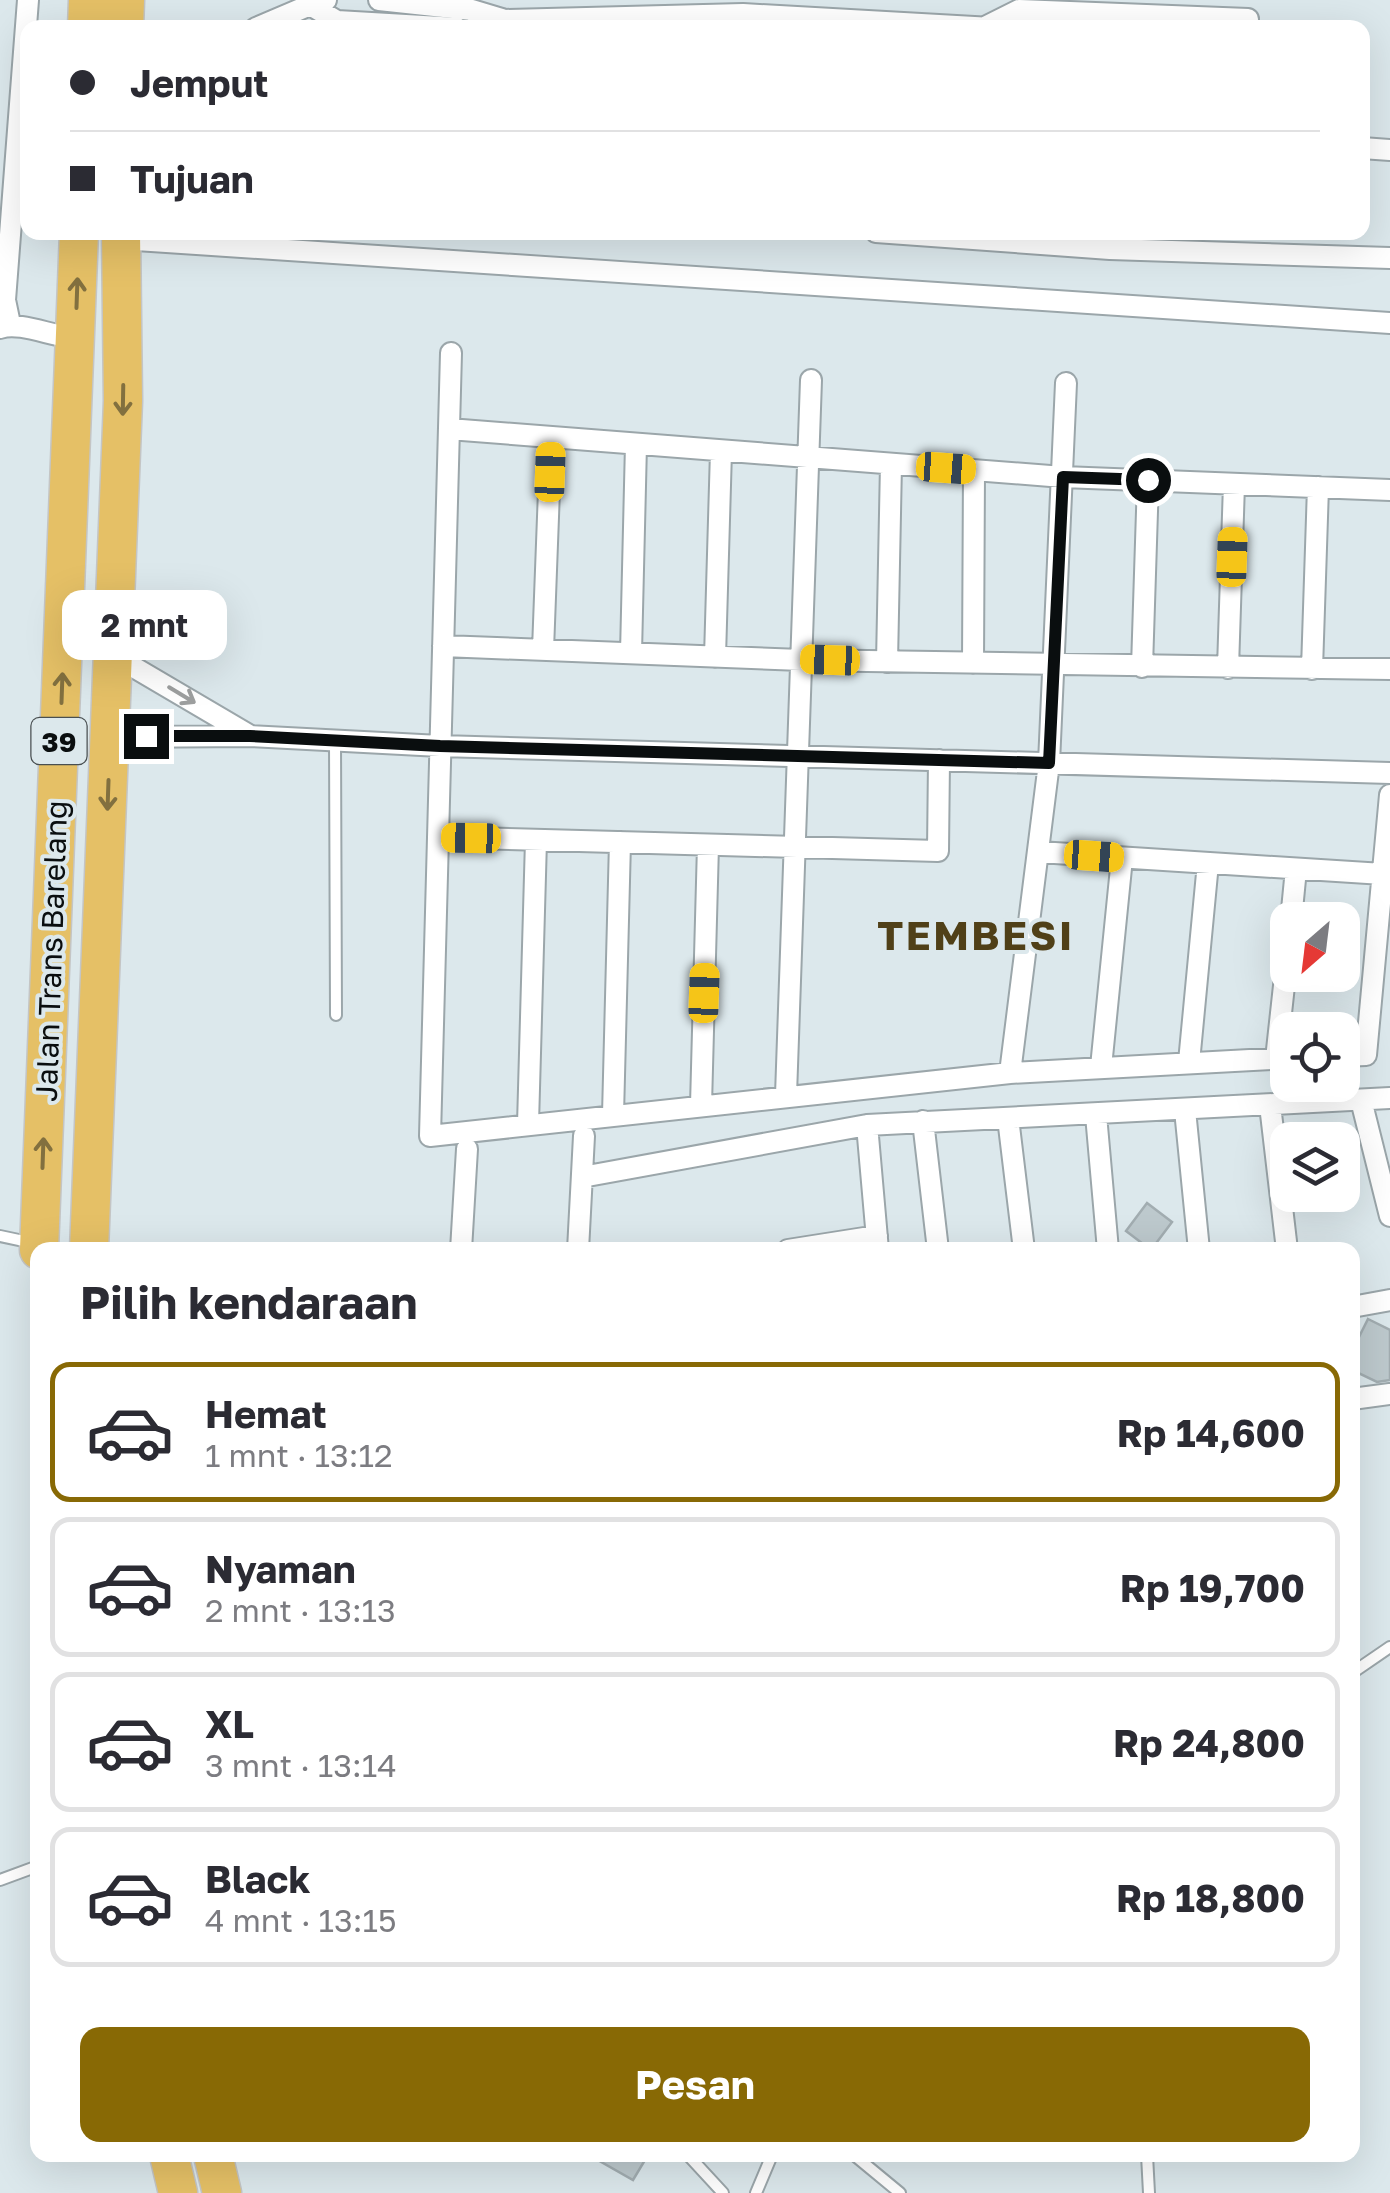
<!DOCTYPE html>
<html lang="id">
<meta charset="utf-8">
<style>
:root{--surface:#fff;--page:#f2f2f3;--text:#2b2b33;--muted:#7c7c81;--line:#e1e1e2;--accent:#886905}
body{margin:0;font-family:"Golos Text",sans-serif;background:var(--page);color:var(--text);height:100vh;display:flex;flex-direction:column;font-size:38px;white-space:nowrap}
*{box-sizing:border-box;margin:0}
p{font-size:32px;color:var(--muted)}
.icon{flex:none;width:55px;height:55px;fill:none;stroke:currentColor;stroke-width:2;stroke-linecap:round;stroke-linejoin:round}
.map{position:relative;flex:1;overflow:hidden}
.details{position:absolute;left:30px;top:1242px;width:1330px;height:920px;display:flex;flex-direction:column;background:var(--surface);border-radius:20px;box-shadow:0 10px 40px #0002}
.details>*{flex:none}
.guide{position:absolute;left:20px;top:20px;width:1350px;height:220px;border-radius:20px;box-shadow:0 10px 40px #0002;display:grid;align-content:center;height:220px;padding:0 50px;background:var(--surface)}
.needle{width:65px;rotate:208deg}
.tools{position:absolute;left:1270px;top:902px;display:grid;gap:20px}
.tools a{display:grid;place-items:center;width:90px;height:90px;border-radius:20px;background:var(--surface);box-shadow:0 10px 40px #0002;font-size:50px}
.end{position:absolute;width:45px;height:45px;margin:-22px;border:12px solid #0a0e0f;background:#fff;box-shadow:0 0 0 5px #fff}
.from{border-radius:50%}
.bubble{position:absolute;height:70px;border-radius:20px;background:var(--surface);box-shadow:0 10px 40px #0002;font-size:32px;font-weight:700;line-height:70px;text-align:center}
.car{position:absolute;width:30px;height:60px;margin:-30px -15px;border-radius:12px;box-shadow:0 0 8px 2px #0007;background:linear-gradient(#f5c518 24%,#345 0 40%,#f5c518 0 76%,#345 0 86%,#f5c518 0)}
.guide b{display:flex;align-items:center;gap:35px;height:95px;font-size:38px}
.guide b+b{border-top:2px solid var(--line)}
.guide i{width:25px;height:25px;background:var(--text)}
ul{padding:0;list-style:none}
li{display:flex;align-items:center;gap:30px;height:140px;margin:0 20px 15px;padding:0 30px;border:5px solid var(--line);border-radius:20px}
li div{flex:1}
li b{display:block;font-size:38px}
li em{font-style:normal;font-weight:700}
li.current{border-color:var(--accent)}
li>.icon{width:90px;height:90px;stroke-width:1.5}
h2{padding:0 50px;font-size:45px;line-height:120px}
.button{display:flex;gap:20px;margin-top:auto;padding:20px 50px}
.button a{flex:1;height:115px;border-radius:20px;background:var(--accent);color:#fff;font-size:40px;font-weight:700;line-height:115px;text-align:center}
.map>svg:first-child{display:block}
.building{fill:#bdc9cd;stroke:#a2adb1;stroke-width:2.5}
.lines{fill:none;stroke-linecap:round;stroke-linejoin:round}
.lane-casing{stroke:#9ba6aa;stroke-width:14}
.street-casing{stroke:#9ba6aa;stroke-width:24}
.highway-casing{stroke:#c4c5c5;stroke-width:41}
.lane{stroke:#fff;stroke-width:10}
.street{stroke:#fff;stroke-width:20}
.highway{stroke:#e5c066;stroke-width:38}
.oneway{stroke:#82703f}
.oneway2{stroke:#9d9f9f}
.route{stroke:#0a0e0f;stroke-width:12}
.labels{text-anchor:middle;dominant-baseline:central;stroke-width:8;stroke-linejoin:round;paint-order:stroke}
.shield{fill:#dce8ec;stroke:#494f51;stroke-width:2.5}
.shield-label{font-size:28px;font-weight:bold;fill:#0a0e0f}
.street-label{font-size:30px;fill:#0a0e0f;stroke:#dce8ec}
.district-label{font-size:40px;font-weight:bold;letter-spacing:2.5px;fill:#504018;stroke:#dce8ec}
</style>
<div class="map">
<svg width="1390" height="2193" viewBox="0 0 1390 2193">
<rect width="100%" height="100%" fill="#dce8ec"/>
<path class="building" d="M1147,1203L1172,1222L1151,1250L1126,1231Z
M1368,1319L1390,1330V1380L1377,1382L1352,1370V1351Z
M589,2155H648L633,2180Z"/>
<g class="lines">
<g class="lane-casing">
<path id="lane" d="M335,740L336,1015
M0,1236L33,1243
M1352,1673L1390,1647
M0,1880L38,1866
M688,2155L723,2193
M854,2155L900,2193
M1147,2155L1149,2193
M756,2193L772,2155"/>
</g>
<g class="street-casing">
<path id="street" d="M326,0L310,5L337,21L457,28
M379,0L472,10L502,19
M987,26L1019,10L1248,19
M256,28L310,5
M474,28L504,20L743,14L992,28
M1362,148L1390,150
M876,232L1110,249L1390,258
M121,239L1390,323
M10,324L5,300L28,0
M0,328C20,321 53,337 76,338
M451,353L430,1136L1010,1073L1288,1058
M449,429L1063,477L1390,490
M443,646L801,660L1390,669
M543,650L551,437
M631,653L636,444
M113,655L249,735
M715,657L721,451
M887,662L891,464
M973,663L974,471
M1142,667L1148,480
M1228,668L1234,484
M1312,669L1318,487
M110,737L250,736L440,746L1390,773
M438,837L938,851L939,760
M1039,852L1383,874
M1291,920L1296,869
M1342,1056L1366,1055L1390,795
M1276,1059L1288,949
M1189,1062L1208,863
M1101,1067L1122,858
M1010,1073L1049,763L1066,383
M786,1095L811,380
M1361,1100L1390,1216
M701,1105L708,845
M1270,1105L1287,1250
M1185,1110L1199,1250
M613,1115L620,842
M1096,1115L1108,1250
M1008,1118L1024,1250
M923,1121L938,1250
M528,1124L536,840
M867,1125L878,1250
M582,1177L867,1125L1390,1098
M461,1250L467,1149
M578,1250L584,1136
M788,1250L877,1236
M1352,1307L1390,1300
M1352,1399L1390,1394"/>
</g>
<g class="highway-casing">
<path id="highway" d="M87,28L88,0
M124,28L125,0
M39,1250L79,232
M89,1250L123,401L121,232
M169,2155L178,2193
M213,2155L222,2193"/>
</g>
<use href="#lane" class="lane"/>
<use href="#street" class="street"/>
<use href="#highway" class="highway"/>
</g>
<defs><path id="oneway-shaft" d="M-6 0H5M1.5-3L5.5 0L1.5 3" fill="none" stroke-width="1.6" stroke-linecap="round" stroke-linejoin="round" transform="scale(2.5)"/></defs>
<g class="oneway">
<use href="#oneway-shaft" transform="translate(77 293) rotate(-88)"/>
<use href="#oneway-shaft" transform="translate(123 400) rotate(91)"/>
<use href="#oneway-shaft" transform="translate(62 688) rotate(-88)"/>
<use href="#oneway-shaft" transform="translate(108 795) rotate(92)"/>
<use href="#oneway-shaft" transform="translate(43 1153) rotate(-88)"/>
</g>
<use class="oneway2" href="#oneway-shaft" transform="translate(182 695) rotate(31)"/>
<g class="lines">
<path class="route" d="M146,736H250L440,746L1049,763L1063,477L1148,480"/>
</g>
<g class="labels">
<rect class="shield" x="31.5" y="718" width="55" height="46" rx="8"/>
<g class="shield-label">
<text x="59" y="741">39</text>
</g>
<g class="street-label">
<text transform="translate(51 951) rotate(-88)">Jalan Trans Barelang</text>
</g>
<g class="district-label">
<text x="976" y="935">TEMBESI</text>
</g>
</g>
</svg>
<div class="tools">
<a><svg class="needle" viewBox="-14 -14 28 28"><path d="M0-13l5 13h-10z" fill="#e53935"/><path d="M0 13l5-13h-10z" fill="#7c7c81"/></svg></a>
<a><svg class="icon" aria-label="locate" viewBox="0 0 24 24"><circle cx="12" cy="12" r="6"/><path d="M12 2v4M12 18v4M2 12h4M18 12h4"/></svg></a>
<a><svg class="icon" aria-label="layers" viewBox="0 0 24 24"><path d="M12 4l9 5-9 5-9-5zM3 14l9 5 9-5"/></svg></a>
</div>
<i class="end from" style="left:1148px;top:480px"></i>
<i class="end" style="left:146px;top:736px"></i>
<div class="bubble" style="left:62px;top:590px;width:165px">2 mnt</div>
<i class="car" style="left:946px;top:468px;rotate:94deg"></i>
<i class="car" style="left:550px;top:472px;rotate:2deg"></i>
<i class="car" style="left:1232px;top:557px;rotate:2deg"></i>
<i class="car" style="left:830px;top:660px;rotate:272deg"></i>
<i class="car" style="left:471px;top:838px;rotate:271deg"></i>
<i class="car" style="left:1094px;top:856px;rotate:94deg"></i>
<i class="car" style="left:704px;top:993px;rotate:2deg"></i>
<div class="guide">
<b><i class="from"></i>Jemput</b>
<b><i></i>Tujuan</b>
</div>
<section class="details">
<h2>Pilih kendaraan</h2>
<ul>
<li class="current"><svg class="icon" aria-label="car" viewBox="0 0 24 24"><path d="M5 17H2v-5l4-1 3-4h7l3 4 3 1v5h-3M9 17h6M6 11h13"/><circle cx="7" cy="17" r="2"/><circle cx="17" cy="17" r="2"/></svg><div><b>Hemat</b><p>1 mnt · 13:12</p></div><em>Rp 14,600</em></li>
<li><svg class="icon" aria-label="car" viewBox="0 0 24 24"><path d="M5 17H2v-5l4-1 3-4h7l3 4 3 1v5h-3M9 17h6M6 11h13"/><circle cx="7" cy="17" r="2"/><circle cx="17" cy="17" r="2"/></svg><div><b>Nyaman</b><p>2 mnt · 13:13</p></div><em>Rp 19,700</em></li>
<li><svg class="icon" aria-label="car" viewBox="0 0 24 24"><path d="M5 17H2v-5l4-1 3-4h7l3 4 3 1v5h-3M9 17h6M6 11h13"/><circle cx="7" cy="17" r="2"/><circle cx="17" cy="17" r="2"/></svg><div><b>XL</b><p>3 mnt · 13:14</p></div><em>Rp 24,800</em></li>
<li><svg class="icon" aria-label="car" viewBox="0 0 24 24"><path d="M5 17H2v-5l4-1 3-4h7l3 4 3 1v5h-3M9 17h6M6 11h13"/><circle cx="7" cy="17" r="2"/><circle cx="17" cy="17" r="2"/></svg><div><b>Black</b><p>4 mnt · 13:15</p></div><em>Rp 18,800</em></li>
</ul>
<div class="button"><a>Pesan</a></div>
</section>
</div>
